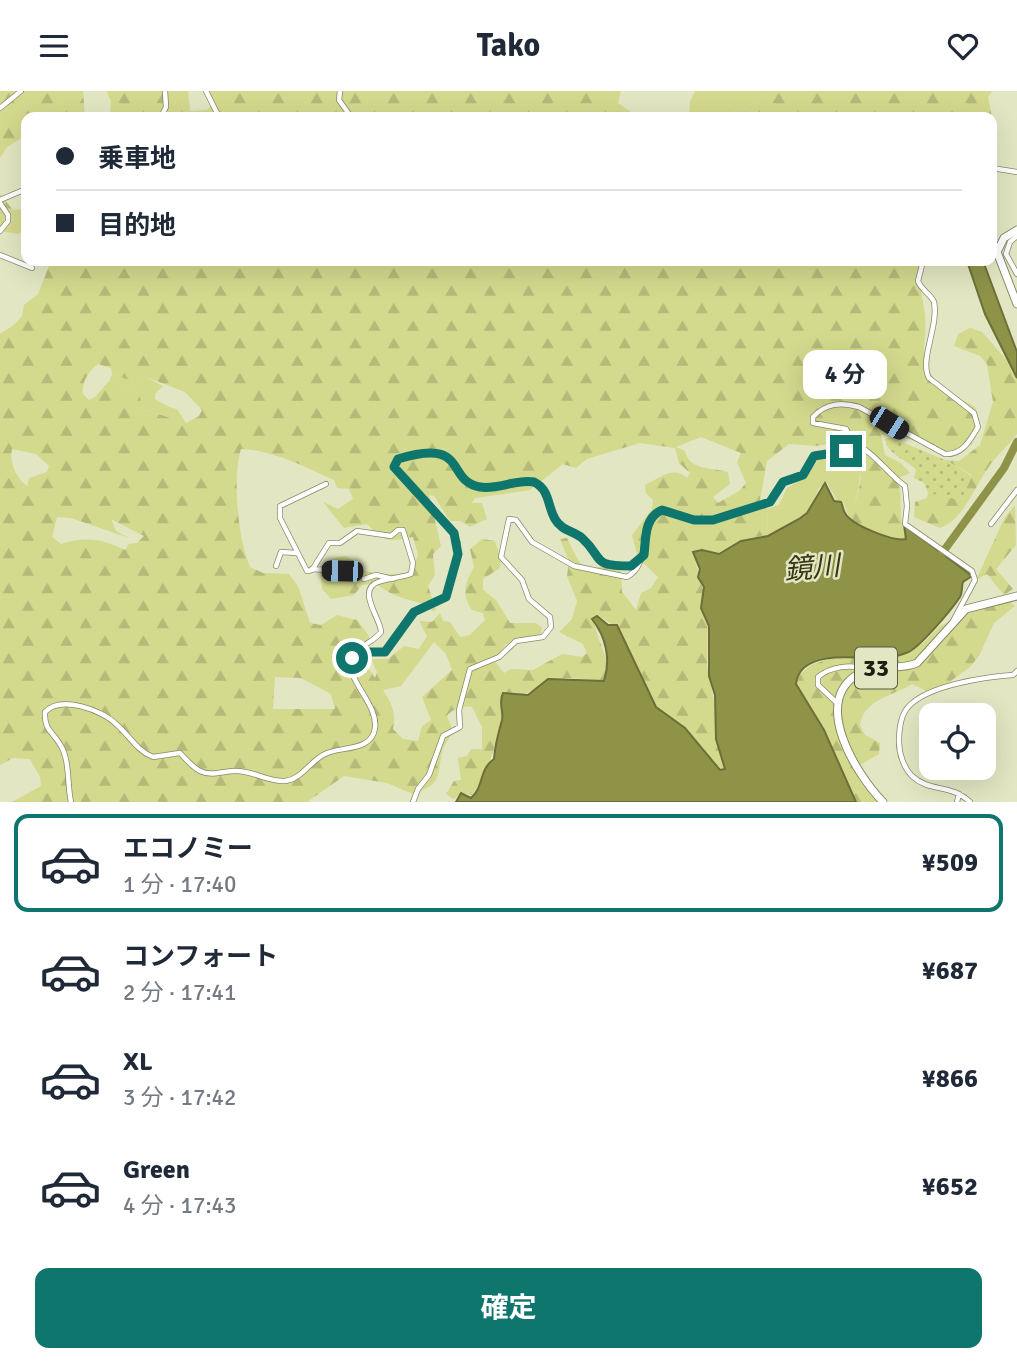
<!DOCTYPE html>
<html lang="ja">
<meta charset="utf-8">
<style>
:root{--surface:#fff;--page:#f2f2f3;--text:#1f2937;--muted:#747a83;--line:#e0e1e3;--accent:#0f766e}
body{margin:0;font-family:Signika,"Noto Sans JP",sans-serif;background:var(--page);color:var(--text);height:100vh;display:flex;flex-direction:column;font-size:26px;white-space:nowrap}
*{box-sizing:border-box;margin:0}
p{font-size:23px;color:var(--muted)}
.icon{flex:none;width:38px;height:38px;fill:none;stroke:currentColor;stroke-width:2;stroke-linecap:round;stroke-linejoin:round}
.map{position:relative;height:711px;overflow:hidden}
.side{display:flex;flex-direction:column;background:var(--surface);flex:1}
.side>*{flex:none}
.hud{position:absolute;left:21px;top:21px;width:976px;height:154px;border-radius:14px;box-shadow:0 7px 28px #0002;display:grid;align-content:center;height:154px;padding:0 35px;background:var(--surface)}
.tools{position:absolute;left:919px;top:612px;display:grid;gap:14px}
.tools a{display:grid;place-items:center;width:77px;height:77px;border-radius:14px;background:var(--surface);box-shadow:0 7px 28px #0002;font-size:35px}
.end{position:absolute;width:32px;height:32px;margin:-16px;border:9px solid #0f766e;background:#fff;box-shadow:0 0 0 4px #fff}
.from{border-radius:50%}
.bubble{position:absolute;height:49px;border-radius:14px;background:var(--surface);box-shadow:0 7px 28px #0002;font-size:23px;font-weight:700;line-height:49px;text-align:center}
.car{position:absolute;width:21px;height:42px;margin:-21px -10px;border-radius:9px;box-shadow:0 0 5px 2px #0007;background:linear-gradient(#222 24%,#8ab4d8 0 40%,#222 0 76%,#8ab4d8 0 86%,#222 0)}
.hud b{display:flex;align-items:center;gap:24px;height:66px;font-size:26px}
.hud b+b{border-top:2px solid var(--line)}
.hud i{width:18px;height:18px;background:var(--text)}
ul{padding:12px 0 0;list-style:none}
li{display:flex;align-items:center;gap:21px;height:98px;margin:0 14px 10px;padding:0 21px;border:4px solid transparent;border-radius:14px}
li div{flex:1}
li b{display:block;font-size:26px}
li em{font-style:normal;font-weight:700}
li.selected{border-color:var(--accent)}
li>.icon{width:63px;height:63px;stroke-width:1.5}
.cta{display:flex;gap:14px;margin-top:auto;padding:14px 35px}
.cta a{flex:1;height:80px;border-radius:14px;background:var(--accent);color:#fff;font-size:28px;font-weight:700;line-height:80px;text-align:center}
header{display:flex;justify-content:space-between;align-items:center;height:91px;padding:0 35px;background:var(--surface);font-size:32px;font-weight:700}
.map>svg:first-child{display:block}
.grass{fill:#d3d98d}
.forest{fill:url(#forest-firs);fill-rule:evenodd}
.park{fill:url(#park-dots)}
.water{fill:#8e9348;stroke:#6c7038;stroke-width:2}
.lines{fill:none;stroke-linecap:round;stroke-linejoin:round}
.river{stroke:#8e9348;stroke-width:8}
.street-casing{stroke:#878a69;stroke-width:6}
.primary-casing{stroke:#878a69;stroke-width:9}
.street{stroke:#fff;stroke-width:4.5}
.primary{stroke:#fff;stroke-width:7}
.route{stroke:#0f766e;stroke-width:9}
.labels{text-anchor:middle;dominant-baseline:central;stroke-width:5;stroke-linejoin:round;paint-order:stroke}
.shield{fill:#e2e6c2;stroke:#585b46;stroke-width:2}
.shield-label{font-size:24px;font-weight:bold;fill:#1d1f11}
.water-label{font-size:28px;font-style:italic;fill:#353716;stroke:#e2e6c2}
</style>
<header><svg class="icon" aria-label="menu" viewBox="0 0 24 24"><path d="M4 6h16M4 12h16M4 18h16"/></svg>Tako<svg class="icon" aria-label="heart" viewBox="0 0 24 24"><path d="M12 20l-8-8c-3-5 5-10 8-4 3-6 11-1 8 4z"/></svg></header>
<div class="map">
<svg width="1017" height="711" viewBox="0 0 1017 711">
<defs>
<pattern id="forest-firs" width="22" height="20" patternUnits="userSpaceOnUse" patternTransform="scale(1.75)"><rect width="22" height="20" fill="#d3d98d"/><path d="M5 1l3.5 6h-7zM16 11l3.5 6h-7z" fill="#b5ba79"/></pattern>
<pattern id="park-dots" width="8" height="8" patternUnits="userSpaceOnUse" patternTransform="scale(1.75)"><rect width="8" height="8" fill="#d3d98d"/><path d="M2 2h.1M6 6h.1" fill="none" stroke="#b5ba79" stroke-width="1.8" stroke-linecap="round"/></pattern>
</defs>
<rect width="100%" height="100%" fill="#e2e6c2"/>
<path class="grass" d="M695,0H773L740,20L689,26L690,11Z
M112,283L132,290L146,286L163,295L155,303V308L169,316V326L141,318L137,313L139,304L110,289Z
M849,364L860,379L859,395L850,430L844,412L837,409L827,392L819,397L807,424L768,444L767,418L779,414L787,397L806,386L818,369Z"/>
<path class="forest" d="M0,0H83L85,26H26V44L7,56L0,67Z
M106,0H188L190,20L207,19L213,13L210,0H621L618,12L638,26H110L111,10Z
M773,0H992L988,6L992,26H696L740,20Z
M0,103L13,119L26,118V140L18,143L0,140Z
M51,170H920C916,190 923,204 925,224C926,236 925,246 924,257C923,291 951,302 975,316C980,330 981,340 972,352C948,379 912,338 881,344L885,364L901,372L910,382L897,388C905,407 895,428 908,444L904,449L894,448L850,430C852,414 863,396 860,380C857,368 849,367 848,350L816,355L789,353L767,370L760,409L767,418L768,444L745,448L716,463L694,462L703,500L701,514L708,530L707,575L727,676L722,680L684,638L660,622L627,561L617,536L596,524C590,547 616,566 603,591C588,590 571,584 557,589C534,596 529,606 503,604C499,614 503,622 501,632C496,655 486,685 472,704L463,702L453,708L446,703L454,690L461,689L458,667L467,665L471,658H482V636L472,616C464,614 452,618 447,625L453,641C450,648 443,654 442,661C437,686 442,693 413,703L387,692L344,685L307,711H12L41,695L40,686L30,668L13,667L0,674V243L14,234L22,225L24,214L38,203ZM98,273L111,277L112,283L132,290L146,286L185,301L202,319L199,325L186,332L177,318L169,316L168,326L141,318L138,314L141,309L139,304L110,289L95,306L89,309L83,303C81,292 89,279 98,273ZM701,346L741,362L737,371L746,392L739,400L718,412L713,406L730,393L728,381C712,376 689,380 685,360L676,356ZM640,352L675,357L679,372L690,382L687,387C673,374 660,387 645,394L646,402L653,409L652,418L632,444L638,467L658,486L651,497L641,502L636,519L622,501L621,481L617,474C606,472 605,474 595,477C580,482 573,458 567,447L560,448L569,470L567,485L577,510L572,528L559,541L583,553L587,562L582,566L562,563L533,579L511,578L504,582L494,569L506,553L540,546L542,537L536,532H510L496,509L483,499V488L500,477L501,468L495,450L482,448L470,458L474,476C465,492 461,503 472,519L483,522L485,529L470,544L460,546L450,531L443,530L440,522L432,531L419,530L427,545L419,558L404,555L388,568H371L377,581L375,587L367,575L369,545L357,529L337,524L321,534L310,532L298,495L289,483L263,482L250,476C238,448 232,387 241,358C273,359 305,376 334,389L337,397L349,398L353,408L338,418L323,411L344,437L367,433C387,453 388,450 413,446L418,464L412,481C395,485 373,483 357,478L355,471L346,465L337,466L320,476L322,498L331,508L354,504L362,494L376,492C397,512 419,506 433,520L436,519L428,495L435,484L433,463L441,455L429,404L434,405L450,430H461L470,436L487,428L482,412H472L475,407L530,399L563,373L576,377L587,368ZM12,358L36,363L49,375L47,381L29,387L27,395C16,387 9,371 12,358ZM57,426L71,427L129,447L116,440L111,428L144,445L137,452L129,453L125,459C102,448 87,445 61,453L52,446ZM434,551L446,563L452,579L422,606L431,629L422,635L418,650L403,648L393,638C396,622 392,613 383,599L401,595ZM275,586L301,587L331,603L335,618H273Z
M970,237L982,241L1017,281V343C1008,355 996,365 988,377C974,397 964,428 940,437L914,426L915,411L927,407L928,402L961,409L972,384L945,369L959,370L980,354L993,311L987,273L980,265L954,255L958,243Z
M1015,414L1016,454L996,478L1013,498L1004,504L987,483L976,489L1005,426Z
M996,510L1010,511L1015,515L994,532L979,565L970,576L933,603L912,593C893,605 864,608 860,634L865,644L880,652L879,663L860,674L858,681L878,711H856L823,635L799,601L796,593L799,584L811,574L832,567L855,566L876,574L895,567L923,552L940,535Z"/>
<path class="park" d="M890,346L945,369L972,385L961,409L928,402L924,392L914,387L916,379C906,367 888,365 885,348Z"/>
<path class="water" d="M967,170H983L1017,261V287L985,223Z
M825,392L834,410L841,411C843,415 843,419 845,422C851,434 894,451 906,448L904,434L972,485L963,491C961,497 963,501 960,506C952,518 918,559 906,562C898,565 883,569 874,568C852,566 799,560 796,593L824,639L856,711H456L461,702L471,707C484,696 479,678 494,668C495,654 498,643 502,629C504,620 498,612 503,602L528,604L548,588L604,590C611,568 606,546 592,528L597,525L608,534H617L656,616L685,637L720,679L725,678L716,648L715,604L709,585V535L701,517L704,496L698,486L700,478L693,461L702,459L719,463L741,450L768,445L799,428L807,422Z"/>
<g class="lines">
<path class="river" d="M940,465L1004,377L1017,351"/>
<g class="street-casing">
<path id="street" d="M206,0L219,26
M340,0L339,9L351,26
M0,17L21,0
M161,26L166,16L165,0
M992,77L1017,81
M0,109L26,98
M0,112L8,124V130L0,140
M1017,145L1010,151L1006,163L1017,183
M0,164L32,177
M850,351C871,357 887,382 905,395L907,415L905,433L972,480L975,489L952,532
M991,433L1017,399
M276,475L281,461L296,462
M312,478L342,480L345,484
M364,488L376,484L393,488
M356,563L385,561L414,521L446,506L458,462V452L448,435L394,376L398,368C470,346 445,390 480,396C498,399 515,388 534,391C550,399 547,414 555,428C561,439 573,440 582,447C604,468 590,475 631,475L643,464
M837,612L818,594V586C830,576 852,572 865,579
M71,711C67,694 70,670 61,655C53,640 44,640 45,621C61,604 102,619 116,633C129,644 137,660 153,666L180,662C186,668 192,676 200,680C212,686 225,679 237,680C253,680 269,691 285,690C302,688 310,670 325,663C340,655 372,661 375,637C378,615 352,595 350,572C358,552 370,555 381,541C381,528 356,499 378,491C388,487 400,487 411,483L413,472L403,439H398L391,445L357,440L340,452H329L312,479L307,480L280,427V415L326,393
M413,711L418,698L429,684L443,645L460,636L459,619L470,578L499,566L516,550L543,546L551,536L550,526L529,508L522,489L501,466L509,428L516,429L532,451L574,475L627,486C654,471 635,430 662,419L692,429H713L770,411L783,391L803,384L813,365L846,360L850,345L846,338L813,332V326C826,312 841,311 859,316L945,363C963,364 970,349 978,336L974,322L929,287C919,269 939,235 934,211C931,203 921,199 918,190L923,170
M957,711L959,703
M970,711C950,692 930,702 912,685C904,677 899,663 899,651C899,639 901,623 909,615C929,594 985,586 1013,584L1017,580"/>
</g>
<g class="primary-casing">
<path id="primary" d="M1017,139L1004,147L997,161L1017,213
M883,711C856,683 811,611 858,583C876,572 899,580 917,572L966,518L1017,505"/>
</g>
<use href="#street" class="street"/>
<use href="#primary" class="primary"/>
</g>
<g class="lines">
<path class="route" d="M352,567L360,561H385L414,521L446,506L458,463L454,442L394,376L398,368C469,346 445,390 480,396C498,399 515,388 534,391C550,399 547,414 555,428C561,439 573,440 582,447C605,468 590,475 631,475L644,464C646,447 644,427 662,419L694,429H713L770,411L783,391L803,384L814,365L846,360"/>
</g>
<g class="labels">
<rect class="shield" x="855" y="556.5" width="42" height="41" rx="5"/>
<g class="shield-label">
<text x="876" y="577">33</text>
</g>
<g class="water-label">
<text transform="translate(812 477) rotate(-5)">鏡川</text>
</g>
</g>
</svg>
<div class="tools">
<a><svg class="icon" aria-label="locate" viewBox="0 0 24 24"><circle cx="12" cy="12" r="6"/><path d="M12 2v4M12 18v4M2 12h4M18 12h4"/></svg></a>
</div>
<i class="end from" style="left:352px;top:567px"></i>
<i class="end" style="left:846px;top:360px"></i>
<div class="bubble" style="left:803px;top:259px;width:84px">4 分</div>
<i class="car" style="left:889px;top:332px;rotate:122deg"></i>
<i class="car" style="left:342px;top:480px;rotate:271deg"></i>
<div class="hud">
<b><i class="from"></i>乗車地</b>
<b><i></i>目的地</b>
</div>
</div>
<section class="side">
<ul>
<li class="selected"><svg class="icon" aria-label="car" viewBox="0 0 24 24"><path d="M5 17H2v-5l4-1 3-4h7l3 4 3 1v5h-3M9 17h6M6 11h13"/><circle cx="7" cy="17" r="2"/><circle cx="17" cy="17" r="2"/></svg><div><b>エコノミー</b><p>1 分 · 17:40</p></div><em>¥509</em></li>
<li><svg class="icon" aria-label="car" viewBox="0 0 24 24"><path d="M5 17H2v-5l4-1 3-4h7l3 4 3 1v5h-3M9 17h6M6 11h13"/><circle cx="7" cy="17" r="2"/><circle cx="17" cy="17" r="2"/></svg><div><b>コンフォート</b><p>2 分 · 17:41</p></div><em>¥687</em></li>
<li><svg class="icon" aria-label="car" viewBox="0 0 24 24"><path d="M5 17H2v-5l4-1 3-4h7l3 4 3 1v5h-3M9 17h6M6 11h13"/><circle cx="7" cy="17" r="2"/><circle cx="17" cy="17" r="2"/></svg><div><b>XL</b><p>3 分 · 17:42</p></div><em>¥866</em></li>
<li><svg class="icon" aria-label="car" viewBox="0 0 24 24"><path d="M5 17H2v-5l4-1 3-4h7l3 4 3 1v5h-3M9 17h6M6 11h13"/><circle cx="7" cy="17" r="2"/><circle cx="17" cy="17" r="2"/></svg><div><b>Green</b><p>4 分 · 17:43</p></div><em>¥652</em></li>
</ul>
<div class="cta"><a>確定</a></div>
</section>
